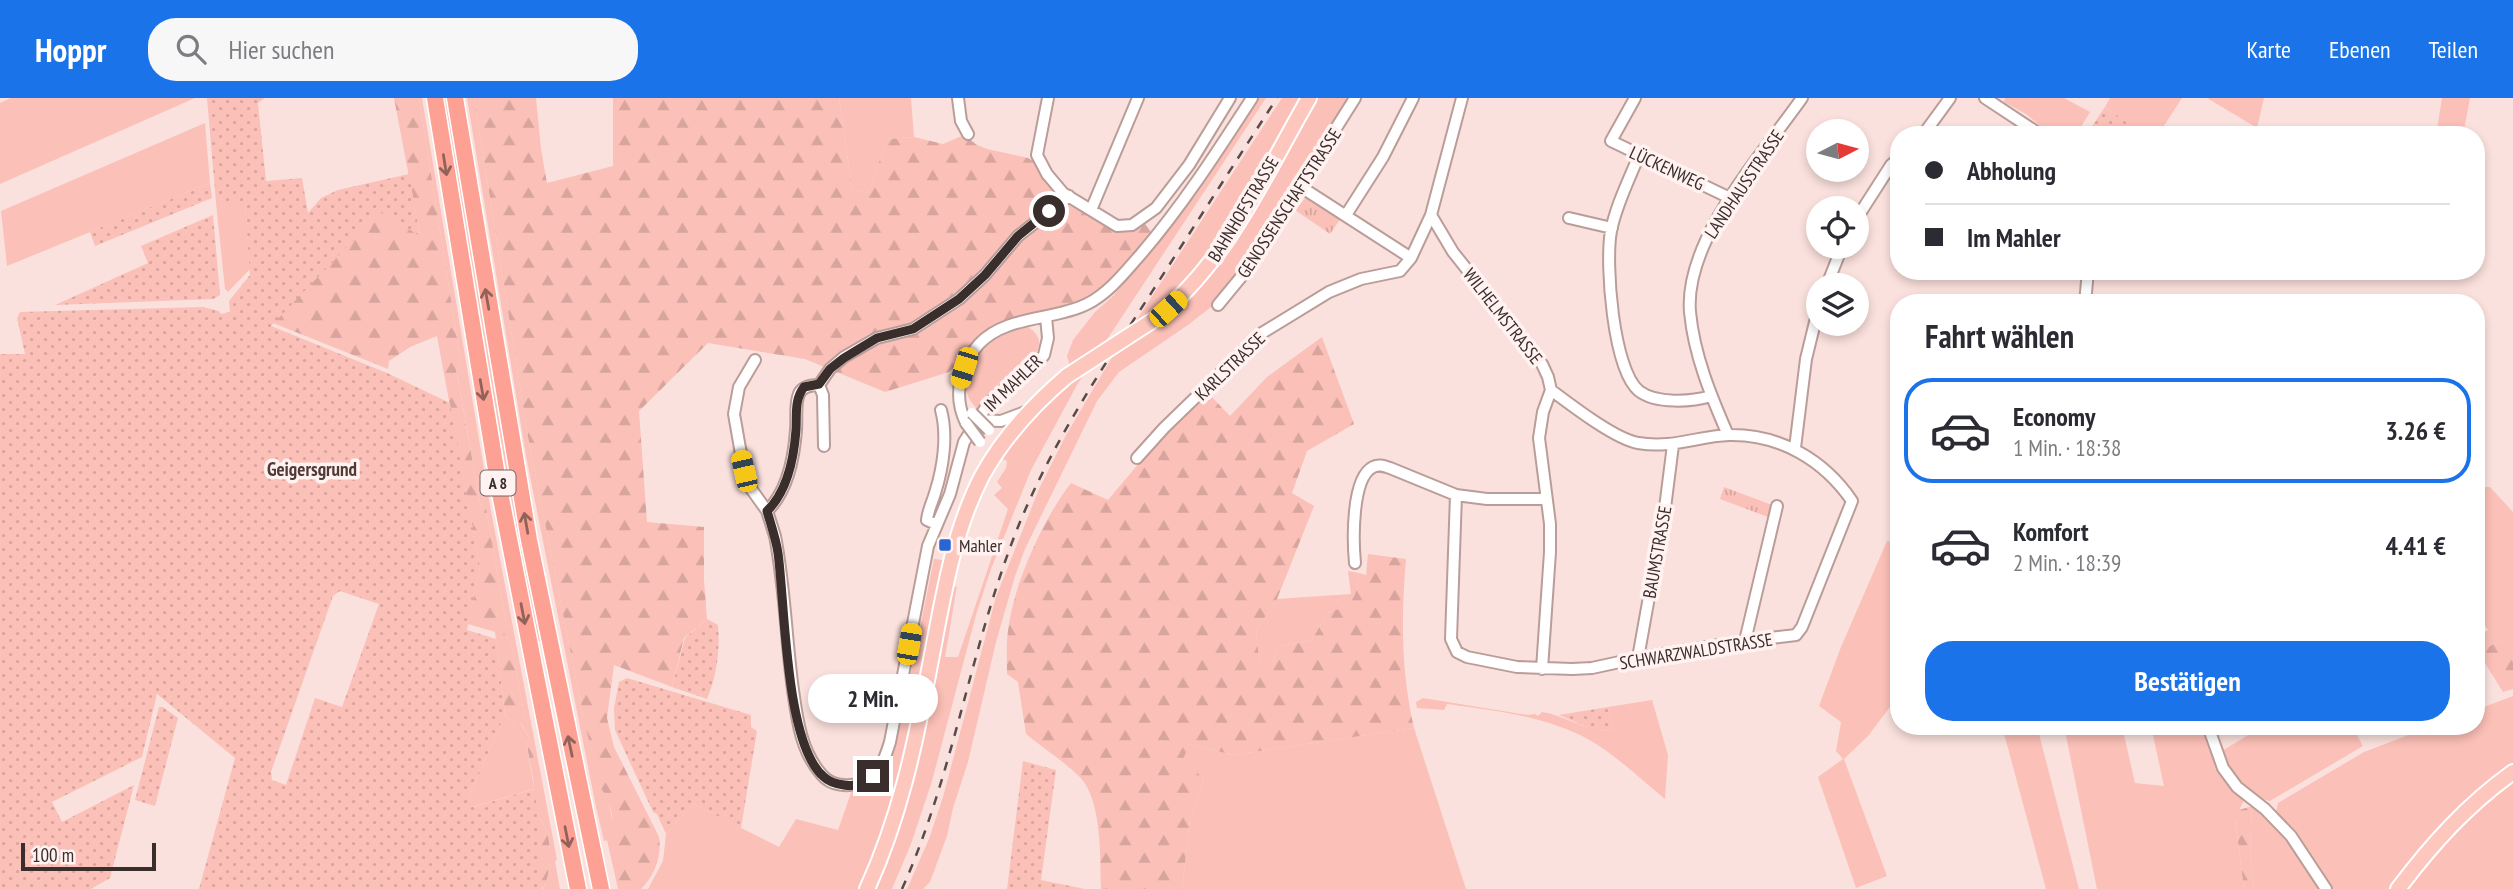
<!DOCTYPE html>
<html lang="de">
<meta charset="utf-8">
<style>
:root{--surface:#fff;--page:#f7f7f7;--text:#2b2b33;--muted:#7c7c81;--line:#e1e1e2;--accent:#1a73e8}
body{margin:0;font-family:"PT Sans Narrow",sans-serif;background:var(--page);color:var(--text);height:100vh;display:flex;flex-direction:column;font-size:26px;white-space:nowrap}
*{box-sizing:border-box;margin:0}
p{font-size:23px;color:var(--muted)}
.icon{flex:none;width:38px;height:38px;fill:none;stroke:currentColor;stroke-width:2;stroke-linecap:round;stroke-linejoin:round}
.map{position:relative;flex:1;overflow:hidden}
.drawer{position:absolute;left:1890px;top:196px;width:595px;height:441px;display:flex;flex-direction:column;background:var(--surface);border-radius:28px;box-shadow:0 4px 10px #0003}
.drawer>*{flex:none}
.top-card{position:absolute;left:1890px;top:28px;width:595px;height:154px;border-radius:28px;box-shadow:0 4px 10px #0003;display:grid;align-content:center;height:154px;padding:0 35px;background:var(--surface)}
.needle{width:46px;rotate:84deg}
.controls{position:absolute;left:1806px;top:21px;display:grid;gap:14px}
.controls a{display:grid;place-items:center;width:63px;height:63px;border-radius:50%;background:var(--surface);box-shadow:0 4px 10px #0003;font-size:35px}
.scale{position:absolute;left:21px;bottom:18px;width:135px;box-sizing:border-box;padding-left:7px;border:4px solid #3a2e2c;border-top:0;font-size:19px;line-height:24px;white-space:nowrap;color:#3a2e2c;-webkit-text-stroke:5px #fff2f0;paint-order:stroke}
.end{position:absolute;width:32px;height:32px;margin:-16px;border:9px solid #3a2e2c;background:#fff;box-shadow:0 0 0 4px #fff}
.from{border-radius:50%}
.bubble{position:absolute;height:49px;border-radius:24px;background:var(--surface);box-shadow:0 4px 10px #0003;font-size:23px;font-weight:700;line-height:49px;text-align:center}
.car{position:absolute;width:21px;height:42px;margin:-21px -10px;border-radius:9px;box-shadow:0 0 5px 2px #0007;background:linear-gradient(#f5c518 24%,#345 0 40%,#f5c518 0 76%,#345 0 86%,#f5c518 0)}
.top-card b{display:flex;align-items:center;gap:24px;height:66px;font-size:26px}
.top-card b+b{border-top:2px solid var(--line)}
.top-card i{width:18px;height:18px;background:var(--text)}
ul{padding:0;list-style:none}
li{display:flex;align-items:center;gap:21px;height:105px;margin:0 14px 10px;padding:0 21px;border:4px solid transparent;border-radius:28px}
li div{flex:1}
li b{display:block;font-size:26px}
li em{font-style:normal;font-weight:700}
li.active{border-color:var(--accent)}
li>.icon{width:63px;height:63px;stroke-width:1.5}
h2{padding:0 35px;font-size:32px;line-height:84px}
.cta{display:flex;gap:14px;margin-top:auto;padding:14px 35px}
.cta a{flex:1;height:80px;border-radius:28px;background:var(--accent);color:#fff;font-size:28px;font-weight:700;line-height:80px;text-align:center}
header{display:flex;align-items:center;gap:42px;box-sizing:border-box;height:98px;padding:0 35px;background:var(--accent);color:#fff}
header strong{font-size:33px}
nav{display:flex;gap:38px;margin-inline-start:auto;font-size:24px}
.search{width:490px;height:63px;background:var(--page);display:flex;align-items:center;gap:18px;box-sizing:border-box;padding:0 24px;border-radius:28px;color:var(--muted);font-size:26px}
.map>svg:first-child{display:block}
.grass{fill:#fbc0b7}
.forest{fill:url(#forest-firs)}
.park{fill:url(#park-tufts)}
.garden{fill:url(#garden-dots);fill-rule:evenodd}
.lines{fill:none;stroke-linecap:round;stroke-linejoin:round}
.minor-casing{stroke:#ba9d98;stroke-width:14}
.major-casing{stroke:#fff;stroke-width:18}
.highway-casing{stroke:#fff;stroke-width:19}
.minor{stroke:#fff;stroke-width:10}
.major{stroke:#fdc7be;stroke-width:14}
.highway{stroke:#fca193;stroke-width:16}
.rail{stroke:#594b49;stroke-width:2.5;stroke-dasharray:9 9;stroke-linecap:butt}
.minor-bridge-casing{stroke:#ba9d98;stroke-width:14;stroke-linecap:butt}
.major-bridge-casing{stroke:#fff;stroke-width:18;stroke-linecap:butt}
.minor-bridge{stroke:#fff;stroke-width:10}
.major-bridge{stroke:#fdc7be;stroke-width:14}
.oneway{stroke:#91625a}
.route{stroke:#3a2e2c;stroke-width:9}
.poi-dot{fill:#2866d3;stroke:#fff2f0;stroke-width:2.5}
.labels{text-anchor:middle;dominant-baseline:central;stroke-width:7;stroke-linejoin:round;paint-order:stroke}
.shield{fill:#fff2f0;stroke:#756967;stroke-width:2}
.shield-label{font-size:16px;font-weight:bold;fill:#3a2e2c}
.street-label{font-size:18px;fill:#3a2e2c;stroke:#fff2f0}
.poi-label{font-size:18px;fill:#3a2e2c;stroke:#fff2f0;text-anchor:start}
.neighbourhood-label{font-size:19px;font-weight:bold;fill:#513935;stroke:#fff2f0}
</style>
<header>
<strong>Hoppr</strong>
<div class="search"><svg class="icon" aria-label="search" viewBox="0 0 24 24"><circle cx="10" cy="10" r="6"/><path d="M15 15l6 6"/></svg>Hier suchen</div>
<nav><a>Karte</a><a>Ebenen</a><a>Teilen</a></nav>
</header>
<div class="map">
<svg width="2513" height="791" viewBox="0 0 2513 791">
<defs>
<pattern id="forest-firs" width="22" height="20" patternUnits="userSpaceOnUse" patternTransform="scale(1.75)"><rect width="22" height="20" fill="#fbc0b7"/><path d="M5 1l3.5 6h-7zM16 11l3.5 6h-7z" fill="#d8a59e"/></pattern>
<pattern id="park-tufts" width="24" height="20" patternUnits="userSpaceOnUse" patternTransform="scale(1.75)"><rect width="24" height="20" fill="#fbc0b7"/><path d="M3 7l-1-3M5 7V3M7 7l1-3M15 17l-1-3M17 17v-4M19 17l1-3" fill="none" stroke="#d8a59e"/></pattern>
<pattern id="garden-dots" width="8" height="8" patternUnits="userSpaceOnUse" patternTransform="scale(1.75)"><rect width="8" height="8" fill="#fbc0b7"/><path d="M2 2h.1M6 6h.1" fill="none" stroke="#d8a59e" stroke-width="1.8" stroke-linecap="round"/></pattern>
</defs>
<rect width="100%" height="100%" fill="#fbe1dd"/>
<path class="grass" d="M11,0H195L0,86V5Z
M419,0H422L491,413L557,762L555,763L560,791H543C553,772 554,731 536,717L534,691L472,709L469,699L505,616L526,643L534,690L530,642L521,625L524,616L511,544L505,538L503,532L507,531L486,410H481L456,270L461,265Z
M444,0H447L502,337L540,543L537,544L490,282Z
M467,0H474L528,339L583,617L607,695L614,730L609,742L604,743L596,709L526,358Z
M839,0H911L914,39L887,41L868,95L852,91Z
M1259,0H1266L1077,287L1031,372L991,471L976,517L932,683L911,746L892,791H874C917,695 932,593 952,491L957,488L945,559H958L1008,411L994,397L1002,390L997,384L1006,370L1007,363L1003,361C1017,327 1045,303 1074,283L1067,258L1073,242L1095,214L1113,198L1182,115L1203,87Z
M1282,0H1303L1213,154L1158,212L1156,211L1137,222L1145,238L1165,224L1163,221L1181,206L1314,0H1349L1247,165L1211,209L1188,227L1119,274L1097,303L1025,451L1015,478L996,544L968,664L953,710L947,738L930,784L923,791H907L929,741L943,699L996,499L1039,391L1065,339L1111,261Z
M2005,0H2064L2090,14L2076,37H2051L2026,16L2004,4Z
M2110,0H2182L2158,37H2145L2105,9Z
M2207,0H2264L2257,30Z
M2442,0H2470L2463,37H2436Z
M205,25L210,85L7,168L1,113Z
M245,104L250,171L228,194L225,191L216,105Z
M1028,229C1061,250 1011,278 996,290C989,296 984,304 978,312C941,275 991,235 1028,229Z
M2476,389H2490L2513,414V558L2502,542L2478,554L2476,539L2488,532L2476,514Z
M1887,443L1899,445V597L1868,638L1844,661L1887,778L1856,790L1818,679L1843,661L1836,653L1841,624L1819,608L1841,549Z
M934,461L943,462L912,631L888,731L861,791H648L663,763L666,736L694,706L779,749L796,721L838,732L852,692L869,689L888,671L901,623Z
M1348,473L1359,475C1356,502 1353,507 1327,515L1312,542L1277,549L1273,566L1260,569L1256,533L1277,501L1351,496Z
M2513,598V669L2389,791H2332L2292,729L2276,714L2278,705L2364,654L2432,628H2476V612Z
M1423,600L1528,617L1535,616L1538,618L1542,614C1567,618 1588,635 1613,632L1608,609L1652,602L1668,657L1665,701C1638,679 1610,651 1578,636C1537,617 1491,612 1447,606L1444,612L1417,610L1416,604Z
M2002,628H2037L2079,791H2046Z
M2064,628H2122L2135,685L2164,688L2151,628H2205L2245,700L2235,721L2244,791H2097Z
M2263,628H2352L2363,648L2270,703C2251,700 2228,671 2222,653Z
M1414,630L1466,791H1182L1190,721L1204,681L1182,662L1189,646L1233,657Z
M2513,680V791H2405L2440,744Z
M2252,708C2278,717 2304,768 2318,791H2254L2250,753Z"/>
<path class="forest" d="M394,0H419L461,265L456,271L481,410H486L507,531L504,533L505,538L511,544L524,616L521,626L530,642L540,693L535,691L526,643L505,616L495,534L468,526L480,469L437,238L410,249L389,263L388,271L273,225L380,113L420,137Z
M474,0H536L541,51L547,85L613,68V0H839L852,91L868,95L887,41L914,39L943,46L964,37L977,47L987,51L1028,60L1038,66L1043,80L1067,106L1116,132L1145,126L1153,136C1126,167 1099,201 1056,211C1037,216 1017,217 999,226C971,240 969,259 949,274L885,294L805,261L708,245L639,313L647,424L704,429V482L707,521L684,540L672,589L614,567L607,620L614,649L659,739C662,758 655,777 641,791H618L607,742C618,728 611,702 600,689L583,617L528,339Z
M1322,239L1354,326L1307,353L1292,395L1314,408L1277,501L1256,533L1260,568L1273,566L1277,549L1312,542L1327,515C1353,507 1356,502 1359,475L1366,477L1368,456L1406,461C1401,518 1401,574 1414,630L1233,657L1189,646L1183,662L1204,681L1190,721L1182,791H1101C1100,760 1102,711 1084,684C1076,672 1039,647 1026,636L1018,584L1007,576C1007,562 1006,547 1008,533C1013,487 1043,421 1071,385L1108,402L1140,364L1208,295L1230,318L1267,279Z
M2502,542L2513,558V591L2503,594L2478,554Z
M2252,708L2250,753L2254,791H2244L2235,720L2239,712Z
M536,717C554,731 553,772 543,791L539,779Z"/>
<path class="park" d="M1307,98L1341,120L1330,136L1295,112Z
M1724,389L1772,407L1768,419L1720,401Z"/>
<path class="garden" d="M207,0H265L258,5L266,83L302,80L308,115L321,100L338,92L409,76L420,138L380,114L271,228L387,275L450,305L480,469L467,532L496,541L505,616L469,699L473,709L535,691L542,791H199L235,660L157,596L142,659L52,704L62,724L134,687L110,780L91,791H0V256H25L17,220L20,214L203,209L219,213L221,216L230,214L229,203L250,177L245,105H216ZM340,493L379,506L342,609L315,600L286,687L272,682L271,674L333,498Z
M2105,9L2145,37H2086Z
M210,85L212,100L95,148L90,134Z
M213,117L220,197L213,201L55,207L148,165L141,148Z
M707,521L718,527C720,553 717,577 707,601L672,589L685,540Z
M627,580L751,617V629L757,633L741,730L694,706L666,736L657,716L653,714L615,632L614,610L619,584Z
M159,609H163L178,620L155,708L135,702Z
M1608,609L1613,632H1594L1559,617Z
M1023,663L1056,672L1041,782L1085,791H1007Z"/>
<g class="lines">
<g class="minor-casing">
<path id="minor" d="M958,0L961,23L968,36
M1048,0L1037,57L1047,76L1063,95L1117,128L1132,127L1156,110L1189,67L1230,0
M1462,0L1431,117L1453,154L1542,266L1548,279L1551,292L1543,314L1539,340L1550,426V454L1542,571
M1635,0L1611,43L1730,100
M1985,0L2041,37
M1923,37L1950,0
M1639,57C1629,82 1616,107 1611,133C1605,165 1613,272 1639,293C1656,306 1691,304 1711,298
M1301,89L1411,160
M1091,112L1138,0
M1346,117L1383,59L1413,0
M1569,120L1612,130
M1857,120L1891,67L1899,60
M1827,187L1842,149
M2085,205L2088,173
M1218,207L1246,173L1355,0
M755,262L739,289L734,316L744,373L752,392L767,413L775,438C785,489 786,541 793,592C797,621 801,654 822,677C831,688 848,689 861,685C879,680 885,660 890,644L928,448L950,396L964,344L988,306L1006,290L1033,270L1044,257L1048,240L1046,219
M819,287L830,271L844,259L877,240L913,231L959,201L985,177L1018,138L1069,98
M979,322L1001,323L1028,313
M966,325C953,299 959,268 979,246C1006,217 1053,223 1087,206C1109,195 1125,174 1141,156C1183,107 1217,54 1252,0
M1728,337C1711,298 1694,257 1690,214C1684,142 1762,57 1802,0
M1795,350L1806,261L1818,212
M1137,360L1164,330L1262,235L1329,194L1361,181L1400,173L1411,160L1431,117
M1456,397L1451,541L1457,554L1467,559L1517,569L1572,571L1592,570L1638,560L1745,543L1796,537L1802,529L1852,403C1824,362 1780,336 1729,337C1698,338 1672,351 1638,345C1615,341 1571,307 1551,292
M767,413C787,394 794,360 796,332C797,322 795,309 798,299C800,289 810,287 819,287L823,297L824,348
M936,426L927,422C928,412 932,405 935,395C943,370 948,338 941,312
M1355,465C1353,444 1351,380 1373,369C1379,366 1384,368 1390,370L1456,397L1487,401H1546
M1745,543L1777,408
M1638,560L1665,410L1673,347
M2208,628L2223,670L2237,689L2265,711L2291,738L2326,791"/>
</g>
<g class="major-casing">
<path id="major" d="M1155,221C1227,164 1264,78 1309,0
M867,791C899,721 915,648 929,572C942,507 951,438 982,378C1004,338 1033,307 1067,278
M2398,791C2432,746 2467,707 2513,674"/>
</g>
<g class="highway-casing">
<path id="highway" d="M435,0L499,390L578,791
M455,0L529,442L601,791"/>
</g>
<use href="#minor" class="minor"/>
<use href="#major" class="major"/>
<use href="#highway" class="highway"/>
<path class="rail" d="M902,791C955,673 971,544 1020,424C1053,344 1101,272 1148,200C1191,133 1234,66 1277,0"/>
<g class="minor-bridge-casing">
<path id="minor-bridge" d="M972,315L989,332
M966,325L980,344"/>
</g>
<g class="major-bridge-casing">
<path id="major-bridge" d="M1067,278L1155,221"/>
</g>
<use href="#minor-bridge" class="minor-bridge"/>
<use href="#major-bridge" class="major-bridge"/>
</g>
<defs><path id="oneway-shaft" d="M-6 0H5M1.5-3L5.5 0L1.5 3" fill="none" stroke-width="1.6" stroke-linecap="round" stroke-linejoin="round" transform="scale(1.75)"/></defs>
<g class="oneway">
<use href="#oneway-shaft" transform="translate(445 67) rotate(81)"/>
<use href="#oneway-shaft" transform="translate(487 201) rotate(-100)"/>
<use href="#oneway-shaft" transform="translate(482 292) rotate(80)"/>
<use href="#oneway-shaft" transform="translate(526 425) rotate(-100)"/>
<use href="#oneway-shaft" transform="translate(523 516) rotate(79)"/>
<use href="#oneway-shaft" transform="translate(570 648) rotate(-102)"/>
<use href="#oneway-shaft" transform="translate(567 739) rotate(79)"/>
</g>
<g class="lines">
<path class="route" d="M873,678C865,685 855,689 844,687C837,686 829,684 824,679C785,647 785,505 778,455C776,441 771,427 767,413C787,394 794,359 796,332C797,317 794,302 804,289L819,286L830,271L844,260L877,240L913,231L959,201L985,177L1018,138L1049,113"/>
</g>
<rect class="poi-dot" x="938" y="440" width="14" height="14" rx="3.5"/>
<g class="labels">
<rect class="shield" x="480.5" y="372.5" width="35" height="25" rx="5"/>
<g class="shield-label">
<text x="498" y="385">A 8</text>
</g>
<g class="street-label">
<text transform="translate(1667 70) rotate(25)">LÜCKENWEG</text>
<text transform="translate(1744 86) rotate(-56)">LANDHAUSSTRASSE</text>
<text transform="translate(1289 105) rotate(-57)">GENOSSENSCHAFTSTRASSE</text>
<text transform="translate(1243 111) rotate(-59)">BAHNHOFSTRASSE</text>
<text transform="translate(1503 218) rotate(52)">WILHELMSTRASSE</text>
<text transform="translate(1230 268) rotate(-44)">KARLSTRASSE</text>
<text transform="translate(1013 285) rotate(-44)">IM MAHLER</text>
<text transform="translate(1657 454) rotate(-80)">BAUMSTRASSE</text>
<text transform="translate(1696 553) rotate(-9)">SCHWARZWALDSTRASSE</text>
</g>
<g class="poi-label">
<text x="959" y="447">Mahler</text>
</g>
<g class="neighbourhood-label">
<text x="312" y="371">Geigersgrund</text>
</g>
</g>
</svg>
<div class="controls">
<a><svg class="needle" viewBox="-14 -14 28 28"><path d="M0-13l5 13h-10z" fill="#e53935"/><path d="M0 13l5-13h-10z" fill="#7c7c81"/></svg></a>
<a><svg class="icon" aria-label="locate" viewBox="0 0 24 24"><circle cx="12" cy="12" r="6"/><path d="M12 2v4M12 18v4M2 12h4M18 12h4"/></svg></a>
<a><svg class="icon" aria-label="layers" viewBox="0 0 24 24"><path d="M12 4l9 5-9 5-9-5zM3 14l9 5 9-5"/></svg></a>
</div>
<div class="scale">100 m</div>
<i class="end from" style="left:1049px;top:113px"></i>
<i class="end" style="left:873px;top:678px"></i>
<div class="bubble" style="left:808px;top:576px;width:130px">2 Min.</div>
<i class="car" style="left:1168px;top:211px;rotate:48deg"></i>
<i class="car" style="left:964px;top:270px;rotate:197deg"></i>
<i class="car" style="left:744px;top:373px;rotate:347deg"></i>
<i class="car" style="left:909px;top:546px;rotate:10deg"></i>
<div class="top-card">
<b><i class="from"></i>Abholung</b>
<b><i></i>Im Mahler</b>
</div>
<section class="drawer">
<h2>Fahrt wählen</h2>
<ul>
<li class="active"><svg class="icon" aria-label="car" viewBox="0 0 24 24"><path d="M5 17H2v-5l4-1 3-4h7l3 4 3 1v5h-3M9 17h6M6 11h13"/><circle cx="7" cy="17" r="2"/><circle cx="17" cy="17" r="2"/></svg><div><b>Economy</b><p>1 Min. · 18:38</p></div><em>3.26 €</em></li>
<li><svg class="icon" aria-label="car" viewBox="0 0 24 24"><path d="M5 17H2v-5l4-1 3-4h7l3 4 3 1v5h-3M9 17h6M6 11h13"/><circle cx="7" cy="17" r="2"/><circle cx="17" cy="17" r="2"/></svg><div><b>Komfort</b><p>2 Min. · 18:39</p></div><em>4.41 €</em></li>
</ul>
<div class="cta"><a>Bestätigen</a></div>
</section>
</div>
